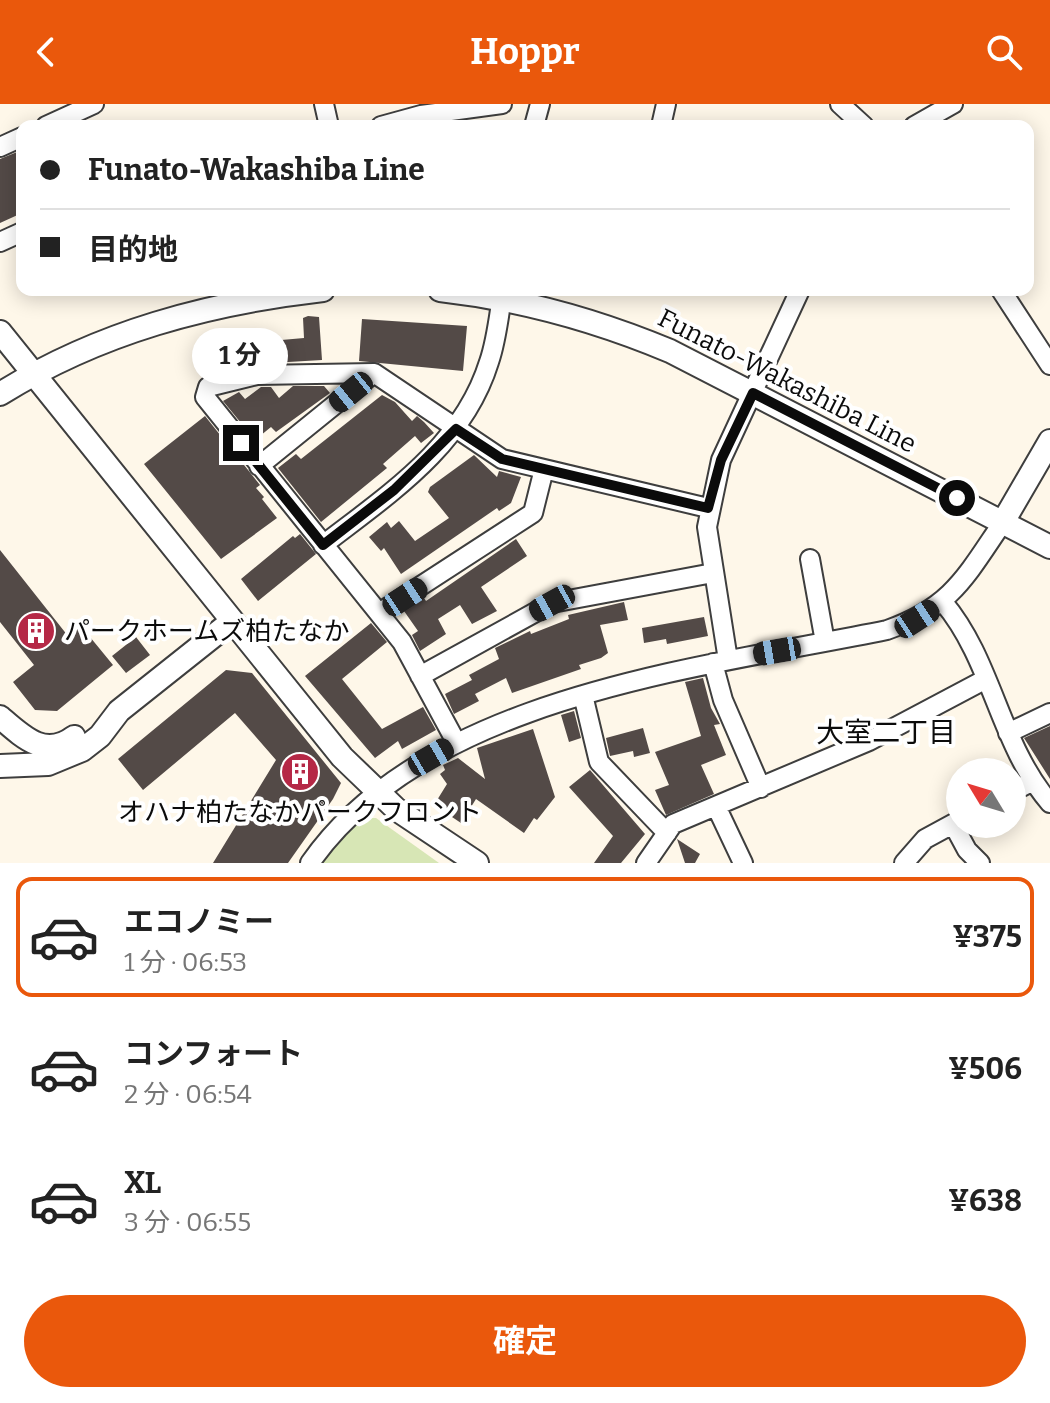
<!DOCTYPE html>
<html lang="ja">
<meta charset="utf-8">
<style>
:root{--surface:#fff;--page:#f6f6f6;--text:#222;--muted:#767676;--line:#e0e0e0;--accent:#ea580c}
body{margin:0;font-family:Bitter,"Noto Sans JP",serif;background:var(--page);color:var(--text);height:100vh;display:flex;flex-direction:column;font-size:30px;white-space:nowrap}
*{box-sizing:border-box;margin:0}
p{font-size:26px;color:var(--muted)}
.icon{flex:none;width:44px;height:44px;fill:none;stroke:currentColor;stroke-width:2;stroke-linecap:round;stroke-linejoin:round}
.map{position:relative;height:759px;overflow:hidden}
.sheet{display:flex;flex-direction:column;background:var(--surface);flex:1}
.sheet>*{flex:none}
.guide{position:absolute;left:16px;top:16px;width:1018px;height:176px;border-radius:16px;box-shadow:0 4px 20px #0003;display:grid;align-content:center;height:176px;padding:0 24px;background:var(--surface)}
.needle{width:52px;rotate:308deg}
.buttons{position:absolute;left:946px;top:654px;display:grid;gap:16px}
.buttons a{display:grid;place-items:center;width:80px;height:80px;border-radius:50%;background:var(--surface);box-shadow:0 4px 20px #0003;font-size:40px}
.end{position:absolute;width:36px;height:36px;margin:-18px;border:10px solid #0b0b0b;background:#fff;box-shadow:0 0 0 4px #fff}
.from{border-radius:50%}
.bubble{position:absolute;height:56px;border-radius:28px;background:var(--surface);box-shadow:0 4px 20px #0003;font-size:26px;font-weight:700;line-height:56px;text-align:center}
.car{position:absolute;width:24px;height:48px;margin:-24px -12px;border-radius:10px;box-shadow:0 0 6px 2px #0007;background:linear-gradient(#222 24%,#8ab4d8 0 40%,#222 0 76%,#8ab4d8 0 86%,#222 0)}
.guide b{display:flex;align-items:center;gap:28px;height:76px;font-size:30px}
.guide b+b{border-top:2px solid var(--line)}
.guide i{width:20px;height:20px;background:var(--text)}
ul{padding:14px 0 0;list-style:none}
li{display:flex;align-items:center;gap:24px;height:120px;margin:0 16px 12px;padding:0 8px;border:4px solid transparent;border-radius:16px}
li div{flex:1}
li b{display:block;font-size:30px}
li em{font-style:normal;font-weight:700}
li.on{border-color:var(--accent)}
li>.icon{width:72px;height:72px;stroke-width:1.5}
.button{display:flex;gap:16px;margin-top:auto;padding:16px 24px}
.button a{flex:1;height:92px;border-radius:48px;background:var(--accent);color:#fff;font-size:32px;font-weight:700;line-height:92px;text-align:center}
header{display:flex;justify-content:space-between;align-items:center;height:104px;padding:0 24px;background:var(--accent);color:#fff;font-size:36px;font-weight:700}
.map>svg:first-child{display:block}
.green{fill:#d7e6b5}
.building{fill:#534a47}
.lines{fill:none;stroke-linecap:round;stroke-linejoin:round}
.minor-casing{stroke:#3e3e3e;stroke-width:22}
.tertiary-casing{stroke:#3e3e3e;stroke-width:26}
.minor{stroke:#fff;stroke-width:18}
.tertiary{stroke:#fff;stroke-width:22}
.route{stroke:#0b0b0b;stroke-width:10}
.labels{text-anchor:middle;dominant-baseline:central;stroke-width:8;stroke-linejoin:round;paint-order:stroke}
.street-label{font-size:26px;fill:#0b0b0b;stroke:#fff}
.poi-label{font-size:26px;fill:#0b0b0b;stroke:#fff;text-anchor:start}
.neighbourhood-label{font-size:28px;fill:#0b0b0b;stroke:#fff}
</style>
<header><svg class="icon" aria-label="back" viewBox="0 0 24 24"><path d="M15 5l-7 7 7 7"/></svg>Hoppr<svg class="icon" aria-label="search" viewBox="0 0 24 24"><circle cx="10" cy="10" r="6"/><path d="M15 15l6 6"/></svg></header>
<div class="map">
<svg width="1050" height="759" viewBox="0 0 1050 759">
<rect width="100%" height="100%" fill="#fef7e9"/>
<path class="green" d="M359,714H376L439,759H319Z"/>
<path class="building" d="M22,46V109L0,119V55Z
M308,212L319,213L322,256L271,259L270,237L304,234L303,214Z
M362,215L467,222L463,267L359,257Z
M237,228L243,249L210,259L204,238Z
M293,282H324L330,289L276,328L271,323L255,336L223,297L239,288L245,295L261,283H271L279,294Z
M382,291L395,298L412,317L417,312L424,318L434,329L421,339L415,332L383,360L387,364L321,418L278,364L296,350L301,355Z
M205,312L260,381L256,384L264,393L262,395L277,414L221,455L144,360Z
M474,351L497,373L499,367L521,373L511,399L499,407L497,404L401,470L384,444L381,447L369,433L387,418L391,424L399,417L415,437L449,414L428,388L430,383Z
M300,430L316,450L258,497L241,475L293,432L295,434Z
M516,435L527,452L481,483L497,507L472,520L460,501L438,515L446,530L420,547L412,531L418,527L404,507L424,494L426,497Z
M0,446L68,532L81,522L113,561L57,607L35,606L13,578L34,561L0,518Z
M624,498L628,516L600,521L608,549L601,554L579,561L581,565L512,589L506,574L475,590L479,597L454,610L445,590L472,576L469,571L499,555L495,544L530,527L531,530L569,515L568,511Z
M704,513L708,532L667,540L666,535L644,539L642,524Z
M371,519L387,538L342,575L382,625L423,603L436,626L402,645L398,637L375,654L305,572Z
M136,533L150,551L126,569L112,552Z
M226,566L252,569L341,679L333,695L288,759H213L276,656L235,609L143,686L118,655Z
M703,574L711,604L720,620L714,621L726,651L701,661L714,690L666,711L655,686L669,681L655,648L701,632L685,578Z
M574,607L581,634L569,638L561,611Z
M1050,622V675L1024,634Z
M643,624L650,649L634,653L633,647L610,652L606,634Z
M533,625L555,693L537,716L534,714L524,729L476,695L461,719L434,701L447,680L440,670L445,666L443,661L458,654L485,675L477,644Z
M590,666L645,730L621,759H594L613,732L569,683Z
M677,735L700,750L695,759H685Z"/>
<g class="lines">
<g class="minor-casing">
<path id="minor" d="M324,0L329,22
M840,0L864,22
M46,22L94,0
M381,22L421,11L502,0
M534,22L540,0
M661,22L666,0
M914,22L953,0
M0,43L22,33
M0,138L22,128
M1001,186L1050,261
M259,362L374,269
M323,441C389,390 463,342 489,258C497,235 499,210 503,186
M810,455L825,538
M943,498C993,557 999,640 1050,699
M379,509L533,409L544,365
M728,556L707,423L721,356L800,186
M713,559L723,596L761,684
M420,572L552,499L713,469
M583,591L599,658L667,729
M1008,629L1050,609
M456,638L402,538L205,293L208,283L257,271L374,269L502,355L708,404
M1012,688L1031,678
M716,702L743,759
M953,720L967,746L980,759
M310,759C426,592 702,564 887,526C952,503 966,472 1003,418
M646,759L673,720L869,637L986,575
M904,759L925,735L960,716"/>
</g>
<g class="tertiary-casing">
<path id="tertiary" d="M440,186C520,195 596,216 670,247L1050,443
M0,228L342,653L396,705L477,759
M0,290C99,228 209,199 323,186
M1003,418L1050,337
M0,613C23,633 45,655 74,633
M0,662L48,660L82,646L100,632L119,607L231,518"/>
</g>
<use href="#minor" class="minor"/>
<use href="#tertiary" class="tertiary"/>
</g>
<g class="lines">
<path class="route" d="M241,339L323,441L394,386L456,325L502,355L708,404L721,356L753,289L957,394"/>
</g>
<defs>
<g id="building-disc" transform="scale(2)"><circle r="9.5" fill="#b52846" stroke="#fff"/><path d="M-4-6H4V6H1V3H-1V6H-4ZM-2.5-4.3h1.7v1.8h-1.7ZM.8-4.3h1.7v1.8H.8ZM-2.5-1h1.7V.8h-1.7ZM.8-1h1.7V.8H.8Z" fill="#fff"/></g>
</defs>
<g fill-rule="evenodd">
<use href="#building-disc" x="36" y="527"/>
<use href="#building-disc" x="300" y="668"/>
</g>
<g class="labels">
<g class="street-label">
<text transform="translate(787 277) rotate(27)">Funato-Wakashiba Line</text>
</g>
<g class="poi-label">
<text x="64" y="527">パークホームズ柏たなか</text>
<text x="300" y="708" text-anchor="middle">オハナ柏たなかパークフロント</text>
</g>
<g class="neighbourhood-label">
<text x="886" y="628">大室二丁目</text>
</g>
</g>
</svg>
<div class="buttons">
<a><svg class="needle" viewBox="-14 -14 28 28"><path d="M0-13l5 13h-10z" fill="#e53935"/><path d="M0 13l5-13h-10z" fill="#767676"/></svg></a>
</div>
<i class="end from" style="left:957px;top:394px"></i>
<i class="end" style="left:241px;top:339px"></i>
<div class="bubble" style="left:192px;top:224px;width:96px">1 分</div>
<i class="car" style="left:351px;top:288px;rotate:231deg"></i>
<i class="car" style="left:405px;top:493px;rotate:57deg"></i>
<i class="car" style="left:552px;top:499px;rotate:241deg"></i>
<i class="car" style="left:917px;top:515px;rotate:57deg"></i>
<i class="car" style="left:777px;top:547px;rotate:260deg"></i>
<i class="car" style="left:431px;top:653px;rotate:60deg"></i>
<div class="guide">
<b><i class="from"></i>Funato-Wakashiba Line</b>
<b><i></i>目的地</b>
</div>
</div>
<section class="sheet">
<ul>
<li class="on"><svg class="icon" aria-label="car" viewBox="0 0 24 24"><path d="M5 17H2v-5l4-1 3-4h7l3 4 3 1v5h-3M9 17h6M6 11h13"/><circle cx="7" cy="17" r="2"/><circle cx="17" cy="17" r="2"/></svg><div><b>エコノミー</b><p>1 分 · 06:53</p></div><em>¥375</em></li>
<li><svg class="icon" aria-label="car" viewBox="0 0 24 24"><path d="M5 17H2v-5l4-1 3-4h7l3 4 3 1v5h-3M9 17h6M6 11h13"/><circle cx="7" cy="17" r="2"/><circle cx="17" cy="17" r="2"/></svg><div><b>コンフォート</b><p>2 分 · 06:54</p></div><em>¥506</em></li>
<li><svg class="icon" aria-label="car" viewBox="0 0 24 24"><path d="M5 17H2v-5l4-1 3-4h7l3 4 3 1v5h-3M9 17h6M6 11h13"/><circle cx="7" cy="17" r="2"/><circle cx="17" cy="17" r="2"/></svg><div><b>XL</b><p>3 分 · 06:55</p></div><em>¥638</em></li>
</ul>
<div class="button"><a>確定</a></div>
</section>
